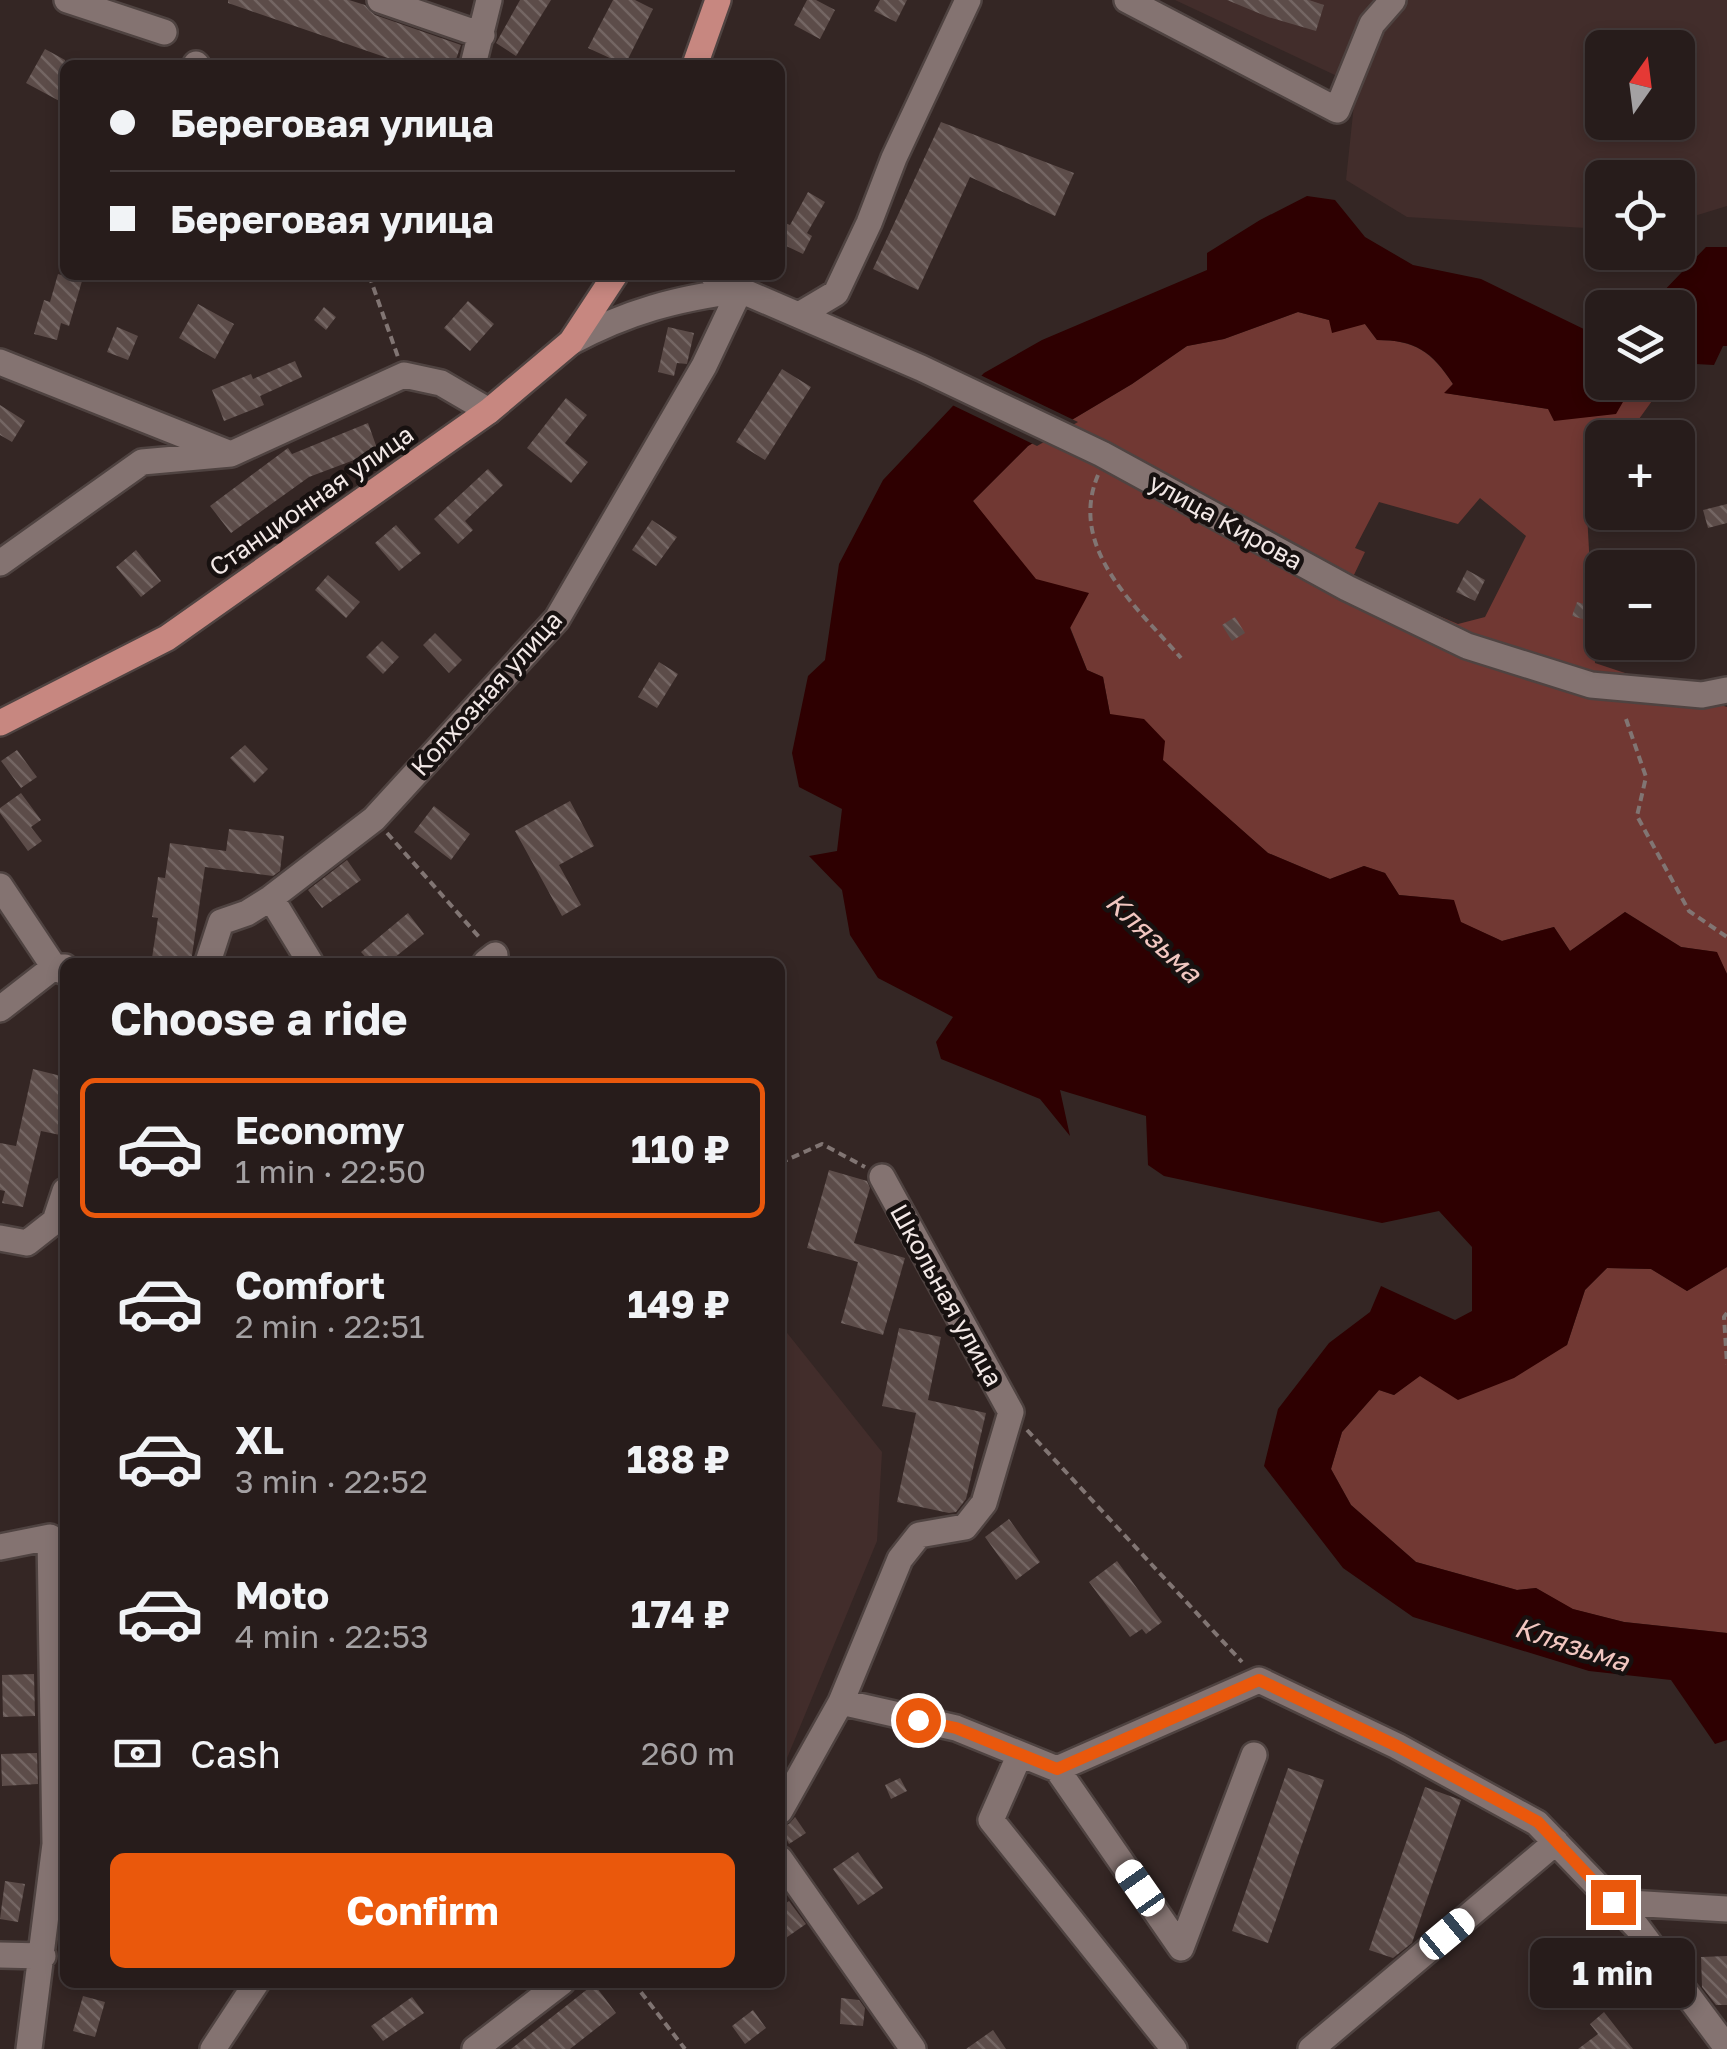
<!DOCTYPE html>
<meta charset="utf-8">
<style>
:root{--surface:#271c1b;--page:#332928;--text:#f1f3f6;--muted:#a4a1a3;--line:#433a3a;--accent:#ea580c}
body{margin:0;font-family:"Golos Text",sans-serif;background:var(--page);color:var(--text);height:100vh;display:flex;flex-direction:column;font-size:38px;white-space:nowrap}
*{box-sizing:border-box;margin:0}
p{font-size:32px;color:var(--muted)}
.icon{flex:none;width:55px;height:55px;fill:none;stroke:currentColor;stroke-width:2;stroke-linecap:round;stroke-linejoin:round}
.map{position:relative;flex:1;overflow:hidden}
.drawer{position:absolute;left:60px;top:958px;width:725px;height:1030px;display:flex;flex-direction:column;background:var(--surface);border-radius:15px;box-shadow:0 5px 15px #0003,0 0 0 2px var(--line)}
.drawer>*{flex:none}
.top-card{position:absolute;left:60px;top:60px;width:725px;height:220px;border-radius:15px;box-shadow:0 5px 15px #0003,0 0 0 2px var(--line);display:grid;align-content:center;height:220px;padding:0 50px;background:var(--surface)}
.needle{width:65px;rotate:14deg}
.controls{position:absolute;left:1585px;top:30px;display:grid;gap:20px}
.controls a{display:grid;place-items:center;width:110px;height:110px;border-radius:15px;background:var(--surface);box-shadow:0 5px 15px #0003,0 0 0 2px var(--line);font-size:50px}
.end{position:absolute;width:45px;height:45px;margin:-22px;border:12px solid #ea580c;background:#fff;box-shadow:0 0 0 5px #fff}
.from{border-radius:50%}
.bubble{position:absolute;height:70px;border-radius:15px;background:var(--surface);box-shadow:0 5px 15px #0003,0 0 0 2px var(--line);font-size:32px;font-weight:700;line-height:70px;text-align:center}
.car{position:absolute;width:30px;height:60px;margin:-30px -15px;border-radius:12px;box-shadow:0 0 8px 2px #0007;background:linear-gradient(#fff 24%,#345 0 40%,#fff 0 76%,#345 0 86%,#fff 0)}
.top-card b{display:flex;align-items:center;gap:35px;height:95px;font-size:38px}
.top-card b+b{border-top:2px solid var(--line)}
.top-card i{width:25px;height:25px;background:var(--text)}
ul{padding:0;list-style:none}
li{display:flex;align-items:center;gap:30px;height:140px;margin:0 20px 15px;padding:0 30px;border:5px solid transparent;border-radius:15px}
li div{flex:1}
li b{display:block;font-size:38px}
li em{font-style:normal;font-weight:700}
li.on{border-color:var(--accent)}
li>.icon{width:90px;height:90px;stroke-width:1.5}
h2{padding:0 50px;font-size:45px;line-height:120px}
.pay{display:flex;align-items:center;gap:25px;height:110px;padding:0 50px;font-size:38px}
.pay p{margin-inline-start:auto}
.cta{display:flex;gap:20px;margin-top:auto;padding:20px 50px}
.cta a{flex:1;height:115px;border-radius:15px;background:var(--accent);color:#fff;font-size:40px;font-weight:700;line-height:115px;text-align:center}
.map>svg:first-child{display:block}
.built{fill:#422d2b;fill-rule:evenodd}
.grass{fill:#713833;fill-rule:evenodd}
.water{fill:#2e0001}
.pier{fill:#342624}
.building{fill:url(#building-back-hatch)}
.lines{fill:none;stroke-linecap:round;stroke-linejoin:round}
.minor-casing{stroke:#4f4341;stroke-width:30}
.major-casing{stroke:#4f4341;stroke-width:30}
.path{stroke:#817573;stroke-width:4;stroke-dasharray:8 5;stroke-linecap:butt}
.minor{stroke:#847371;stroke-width:25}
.major{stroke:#c78780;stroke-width:25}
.route{stroke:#ea580c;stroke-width:12}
.labels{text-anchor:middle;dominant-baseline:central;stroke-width:9;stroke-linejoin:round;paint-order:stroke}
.street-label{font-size:25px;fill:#f2e8e6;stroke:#171110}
.water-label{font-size:28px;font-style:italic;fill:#f2c7c1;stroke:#171110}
</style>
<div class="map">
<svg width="1727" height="2049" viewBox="0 0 1727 2049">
<defs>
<pattern id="building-back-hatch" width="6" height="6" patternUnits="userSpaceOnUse" patternTransform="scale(2.5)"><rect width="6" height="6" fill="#5c4c49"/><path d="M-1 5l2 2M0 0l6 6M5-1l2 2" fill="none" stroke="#746663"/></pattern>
</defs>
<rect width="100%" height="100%" fill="#342624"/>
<path class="built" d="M1175,0H1727V206L1678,221V178H1602V229L1407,217L1346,180L1356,85ZM1602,48H1678V122H1602Z
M780,1324L882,1452L877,1541L780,1775Z"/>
<path class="grass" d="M1298,312L1329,320L1365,324L1377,340C1415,340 1432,352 1453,384L1445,393L1549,409L1627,395L1657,394L1626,437L1602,438V471L1586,494L1595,663L1727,707V974L1716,952L1681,947L1625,912L1570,951L1554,927L1502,941L1460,922L1453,900L1399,895L1385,873L1364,866L1330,879L1268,853L1110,714L1103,677L1087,670L1070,627L973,501L1028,446L1132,384L1187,346L1224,339ZM1480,498L1526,536L1485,617L1458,624L1352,579L1365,552L1355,548L1379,502L1458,524Z
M1727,1267V1633L1624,1622L1572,1609L1536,1588L1517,1590L1416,1562L1351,1505L1331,1469L1342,1432L1379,1390L1394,1395L1419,1376L1567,1345L1585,1290L1607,1268L1651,1269L1687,1291Z"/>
<path class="water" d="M1307,196L1335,200L1365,237L1413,265L1481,279L1592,333L1602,328V382L1672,383L1657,394L1627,395L1616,414L1554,421L1548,409L1444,393L1453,384C1432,351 1415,340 1377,340L1365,324L1332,333L1329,320L1298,312L1224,339L1187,346L1132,384L1028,446L973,501L1036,579L1089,593L1070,628L1087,670L1103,677L1110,714L1144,719L1165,741L1163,760L1268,853L1330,879L1364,866L1385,873L1399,895L1454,900L1461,922L1502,941L1554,927L1570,951L1625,912L1681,947L1717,952L1727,974V1267L1687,1291L1651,1269L1607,1268L1585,1290L1567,1345L1514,1378L1458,1400L1420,1376L1394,1395L1379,1390L1342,1432L1331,1469L1351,1505L1416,1562L1517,1590L1536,1588L1573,1609L1624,1622L1727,1633V1740L1715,1744L1671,1680L1589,1671L1413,1617L1343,1568L1264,1466L1278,1409L1329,1343L1370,1312L1381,1286L1455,1320L1472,1311V1247L1439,1211L1382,1223L1164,1176L1148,1165L1146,1116L1060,1090L1070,1136L1040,1099L941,1059L936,1042L953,1017L878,978L850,935L842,890L809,856L837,851L842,809L799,787L792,753L808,676L825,660L839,564L883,480L984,373L1042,340L1207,270V253L1260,220Z
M1706,247H1727V346H1723L1714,365L1695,364L1678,378V308L1639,307L1659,296Z"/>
<path class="pier" d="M976,373L1078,422L1037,446L948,403Z"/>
<path class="building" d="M228,0H349L365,5L375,15L461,45L454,65H408L228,3Z
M520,0H551L516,56L496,43Z
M613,0H635L653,9L625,65L588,48Z
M807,0H816L835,10L820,39L794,25Z
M880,0H907L896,22L874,11Z
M1227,0H1309L1324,5L1316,31L1268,17Z
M45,49L65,60V104L26,83Z
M941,122L1074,173L1055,216L970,177L918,290L873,269Z
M808,192L825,202L807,233L812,236L803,254L780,243V221L790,225Z
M58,274L82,281L69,326L61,323L57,340L34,334L44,300L50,302Z
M468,301L494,324L470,351L444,328Z
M198,304L234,324L215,359L179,338Z
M324,307L336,317L326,330L314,320Z
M117,327L138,336L128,360L107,352Z
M668,327L694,333L687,364L677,363L674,376L658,372Z
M295,361L302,377L260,396L264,405L224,421L212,390L251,374L253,379Z
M782,369L811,387L765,460L736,442Z
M566,398L587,415L565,443L588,462L571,483L527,448Z
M0,405L25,421L12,442L0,435Z
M368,423L378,451L309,477L231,533L210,506L288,448L292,454Z
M488,469L503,485L465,521L473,530L458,544L434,519Z
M1727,504V523L1708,528L1703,510Z
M652,520L677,537L656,566L632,550Z
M396,525L421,553L399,571L375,543Z
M136,550L161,581L141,597L116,567Z
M1467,570L1485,580L1475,601L1456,592Z
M328,575L360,602L346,618L315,590Z
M1577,602L1601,609L1597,623L1572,616Z
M1235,617L1245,633L1232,641L1222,625Z
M435,633L462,660L449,673L423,645Z
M382,641L399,657L383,674L366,657Z
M659,662L678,674L657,708L638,697Z
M245,745L268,769L254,783L230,758Z
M17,750L37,777L21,788L1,761Z
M21,793L41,820L31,827L42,841L28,851L0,813V808Z
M570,801L594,846L559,865L581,905L562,916L515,831Z
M434,806L470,834L451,860L414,832Z
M229,829L284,836L280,871L273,876L205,867L191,962L152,958L158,918L152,917L158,877L165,878L170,843L226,851Z
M347,860L361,880L322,908L308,890Z
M408,913L424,934L389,962H370L361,952Z
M33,1069L65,1077V1136L41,1131L23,1207L2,1203L5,1191L0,1190V1143L16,1146Z
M829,1170L867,1181L870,1188L854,1243L905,1258L883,1335L841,1323L858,1262L807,1248Z
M899,1328L941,1337L928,1400L986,1413L966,1499L956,1512L949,1513L897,1502L916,1413L882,1406Z
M1009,1519L1040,1562L1016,1580L985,1537Z
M1117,1561L1162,1622L1146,1634L1142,1629L1130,1637L1089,1582Z
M34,1674L35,1716L3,1717L2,1675Z
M37,1753L38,1784L2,1786L1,1754Z
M1288,1768L1324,1780L1268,1943L1232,1931Z
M900,1778L907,1791L891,1799L885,1785Z
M1425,1787L1461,1800L1412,1943L1393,1958L1369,1950Z
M795,1817L806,1833L789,1844L780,1827L789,1824Z
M858,1852L883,1888L858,1905L833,1869Z
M5,1881L25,1884L18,1922L0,1919Z
M789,1901L806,1924L780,1942V1907Z
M1727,1956V2005H1716L1702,1987L1701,1957Z
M594,1984L616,2013L570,2049H511Z
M83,1996L105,2002L95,2037L73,2031Z
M412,1997L424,2013L383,2041L371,2026Z
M841,1998L859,2000L865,2008L863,2026L840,2024Z
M753,2010L766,2028L745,2044L732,2026Z
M1604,2012L1633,2049H1578L1598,2034L1590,2024Z
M993,2030L1006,2049H966Z"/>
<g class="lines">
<g class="minor-casing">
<path id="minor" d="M67,0L164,32
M380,0L482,35
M1127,0L1337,110L1372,24L1393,0
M196,64L197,65
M473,65L489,0
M713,275L740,290L921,368L1102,454L1347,588L1467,646L1591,685L1702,695L1727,690
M799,315L836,293L869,223L894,158L968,0
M571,342C629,311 676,299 740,290
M0,362L226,452
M0,563L142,462L231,454L404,375L441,383L489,411
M0,886L54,967H65
M271,898L310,962
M208,962L221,922L247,913L271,898L374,819L557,619L704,366L740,290
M486,962L495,955
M0,1009L54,967L65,972
M0,1238L27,1243L55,1221L65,1191
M0,1547L50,1537L55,1844L29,2049
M841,1702L956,1728L1057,1769L1259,1680L1397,1746L1537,1823L1637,1927L1727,2048
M1020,1754L991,1820L1174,2049
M1057,1769L1181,1948L1254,1755
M780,1811L841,1702L900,1559L919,1535L965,1527L984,1503L1011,1412L882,1177
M780,1859L913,2049
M1613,1902L1727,1909
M0,1955L43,1956
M213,2049L257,1982
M475,2049L562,1982
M1311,2049L1556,1842"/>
</g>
<g class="major-casing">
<path id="major" d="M695,65L718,0
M0,723L167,638L489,411L571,342L615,275"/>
</g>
<path class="path" d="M369,275L398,357
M1098,475C1067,549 1137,607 1181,658
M1626,719L1646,777L1637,816L1689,911L1727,937
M387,833L480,938
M780,1163L822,1144L865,1167
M1727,1313L1724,1317L1727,1364
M1027,1430L1242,1662
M633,1982L685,2049"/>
<use href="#minor" class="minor"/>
<use href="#major" class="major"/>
</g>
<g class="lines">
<path class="route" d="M918,1720L956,1728L1057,1769L1259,1680L1397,1746L1538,1822L1613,1902"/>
</g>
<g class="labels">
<g class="street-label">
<text transform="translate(311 500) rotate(-35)">Станционная улица</text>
<text transform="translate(1226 521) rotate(29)">улица Кирова</text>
<text transform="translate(486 693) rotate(-48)">Колхозная улица</text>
<text transform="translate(947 1295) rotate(61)">Школьная улица</text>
</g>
<g class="water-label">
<text transform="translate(1154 937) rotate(43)">Клязьма</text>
<text transform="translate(1572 1644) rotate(18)">Клязьма</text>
</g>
</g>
</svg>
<div class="controls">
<a><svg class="needle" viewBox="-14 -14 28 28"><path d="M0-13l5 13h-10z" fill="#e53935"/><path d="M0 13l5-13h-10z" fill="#a4a1a3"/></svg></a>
<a><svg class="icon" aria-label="locate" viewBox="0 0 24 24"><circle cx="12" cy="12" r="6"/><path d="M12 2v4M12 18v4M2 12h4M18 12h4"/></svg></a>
<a><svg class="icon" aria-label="layers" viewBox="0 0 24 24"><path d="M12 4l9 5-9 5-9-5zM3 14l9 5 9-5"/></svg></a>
<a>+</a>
<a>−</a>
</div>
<i class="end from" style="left:918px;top:1720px"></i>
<i class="end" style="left:1613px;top:1902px"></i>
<div class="bubble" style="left:1530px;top:1938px;width:165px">1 min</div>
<i class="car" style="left:1140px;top:1888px;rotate:325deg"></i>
<i class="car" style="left:1447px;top:1934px;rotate:50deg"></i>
<div class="top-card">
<b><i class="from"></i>Береговая улица</b>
<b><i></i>Береговая улица</b>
</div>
<section class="drawer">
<h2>Choose a ride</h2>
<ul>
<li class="on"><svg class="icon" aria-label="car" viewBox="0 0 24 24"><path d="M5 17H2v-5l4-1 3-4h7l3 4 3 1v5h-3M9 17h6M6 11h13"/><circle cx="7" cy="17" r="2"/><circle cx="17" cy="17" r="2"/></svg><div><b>Economy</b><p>1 min · 22:50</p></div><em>110 ₽</em></li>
<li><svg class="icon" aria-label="car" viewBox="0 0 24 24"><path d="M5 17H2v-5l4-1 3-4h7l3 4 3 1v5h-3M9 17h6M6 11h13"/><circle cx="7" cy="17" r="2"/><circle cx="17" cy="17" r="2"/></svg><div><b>Comfort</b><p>2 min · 22:51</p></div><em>149 ₽</em></li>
<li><svg class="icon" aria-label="car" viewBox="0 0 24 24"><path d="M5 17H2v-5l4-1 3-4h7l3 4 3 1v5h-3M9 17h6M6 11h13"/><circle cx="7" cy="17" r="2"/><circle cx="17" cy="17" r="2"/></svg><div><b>XL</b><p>3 min · 22:52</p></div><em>188 ₽</em></li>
<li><svg class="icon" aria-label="car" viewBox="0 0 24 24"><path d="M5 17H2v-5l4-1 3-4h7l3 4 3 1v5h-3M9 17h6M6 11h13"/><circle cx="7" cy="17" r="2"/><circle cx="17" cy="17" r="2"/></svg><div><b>Moto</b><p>4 min · 22:53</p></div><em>174 ₽</em></li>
</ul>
<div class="pay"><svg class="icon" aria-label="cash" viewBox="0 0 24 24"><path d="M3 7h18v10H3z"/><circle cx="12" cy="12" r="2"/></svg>Cash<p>260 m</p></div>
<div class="cta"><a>Confirm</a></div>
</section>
</div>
